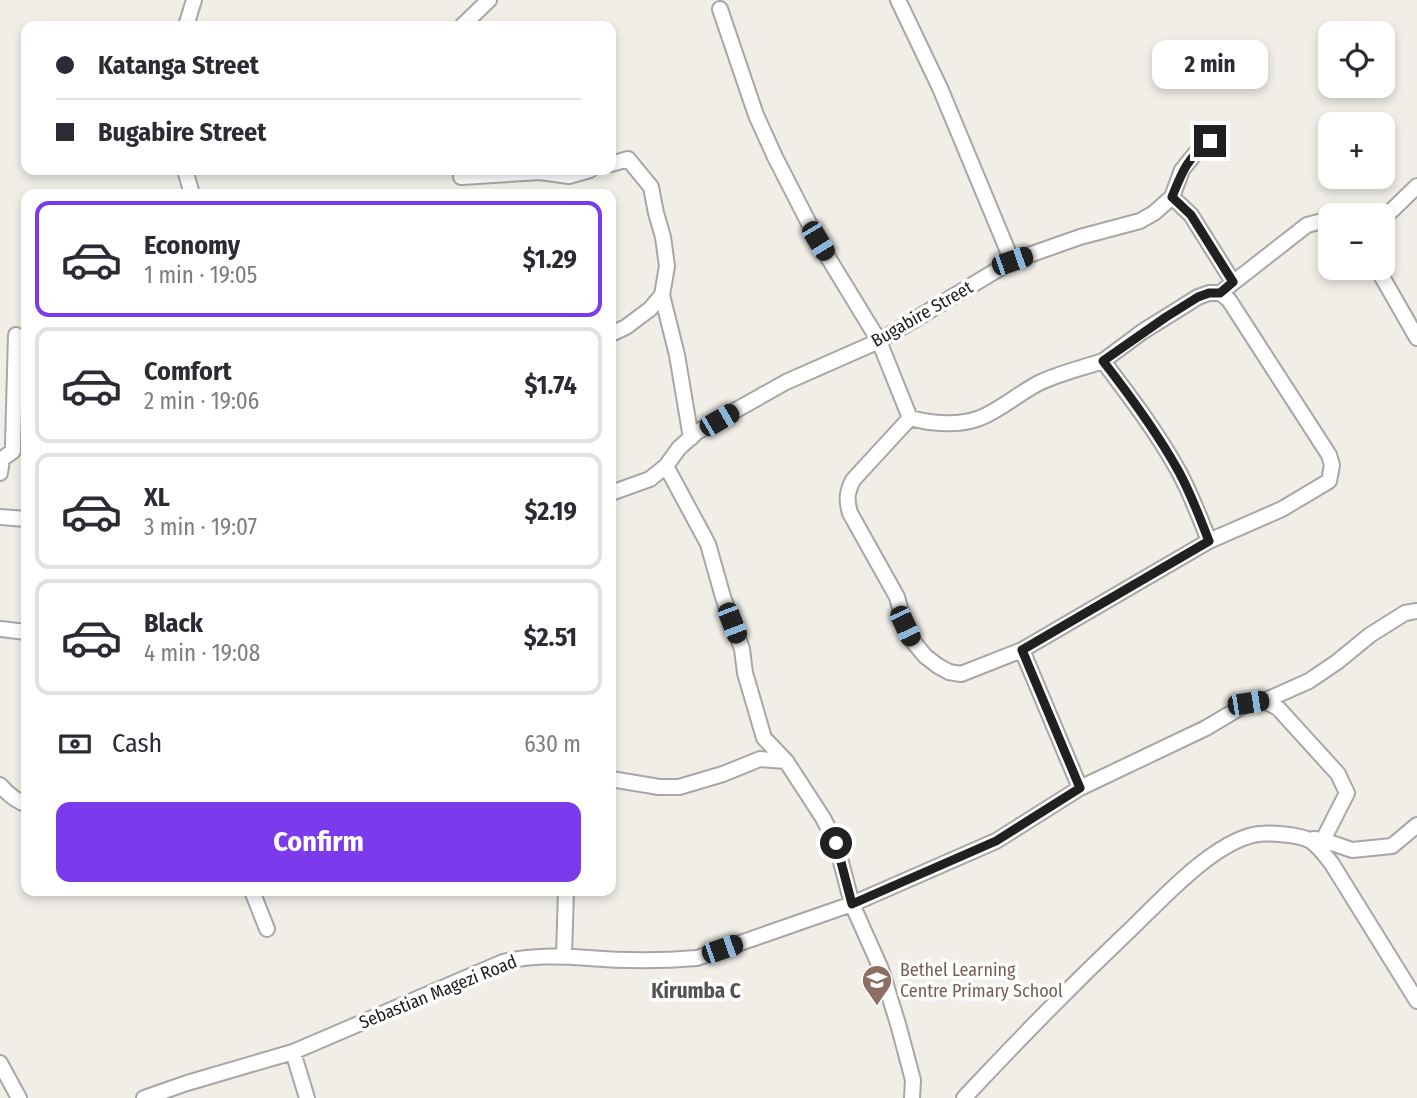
<!DOCTYPE html>
<meta charset="utf-8">
<style>
:root{--surface:#fff;--page:#f2f2f3;--text:#2b2b33;--muted:#7c7c81;--line:#e1e1e2;--accent:#7c3aed}
body{margin:0;font-family:"Fira Sans Condensed",sans-serif;background:var(--page);color:var(--text);height:100vh;display:flex;flex-direction:column;font-size:26px;white-space:nowrap}
*{box-sizing:border-box;margin:0}
p{font-size:23px;color:var(--muted)}
.icon{flex:none;width:38px;height:38px;fill:none;stroke:currentColor;stroke-width:2;stroke-linecap:round;stroke-linejoin:round}
.map{position:relative;flex:1;overflow:hidden}
.drawer{position:absolute;left:21px;top:189px;width:595px;height:707px;display:flex;flex-direction:column;background:var(--surface);border-radius:14px;box-shadow:0 4px 10px #0003}
.drawer>*{flex:none}
.banner{position:absolute;left:21px;top:21px;width:595px;height:154px;border-radius:14px;box-shadow:0 4px 10px #0003;display:grid;align-content:center;height:154px;padding:0 35px;background:var(--surface)}
.fabs{position:absolute;left:1318px;top:21px;display:grid;gap:14px}
.fabs a{display:grid;place-items:center;width:77px;height:77px;border-radius:14px;background:var(--surface);box-shadow:0 4px 10px #0003;font-size:35px}
.end{position:absolute;width:32px;height:32px;margin:-16px;border:9px solid #202020;background:#fff;box-shadow:0 0 0 4px #fff}
.from{border-radius:50%}
.bubble{position:absolute;height:49px;border-radius:14px;background:var(--surface);box-shadow:0 4px 10px #0003;font-size:23px;font-weight:700;line-height:49px;text-align:center}
.car{position:absolute;width:21px;height:42px;margin:-21px -10px;border-radius:9px;box-shadow:0 0 5px 2px #0007;background:linear-gradient(#222 24%,#8ab4d8 0 40%,#222 0 76%,#8ab4d8 0 86%,#222 0)}
.banner b{display:flex;align-items:center;gap:24px;height:66px;font-size:26px}
.banner b+b{border-top:2px solid var(--line)}
.banner i{width:18px;height:18px;background:var(--text)}
ul{padding:12px 0 0;list-style:none}
li{display:flex;align-items:center;gap:21px;height:116px;margin:0 14px 10px;padding:0 21px;border:4px solid var(--line);border-radius:14px}
li div{flex:1}
li b{display:block;font-size:26px}
li em{font-style:normal;font-weight:700}
li.on{border-color:var(--accent)}
li>.icon{width:63px;height:63px;stroke-width:1.5}
.pay{display:flex;align-items:center;gap:18px;height:77px;padding:0 35px;font-size:26px}
.pay p{margin-inline-start:auto}
.primary-button{display:flex;gap:14px;margin-top:auto;padding:14px 35px}
.primary-button a{flex:1;height:80px;border-radius:14px;background:var(--accent);color:#fff;font-size:28px;font-weight:700;line-height:80px;text-align:center}
.map>svg:first-child{display:block}
.lines{fill:none;stroke-linecap:round;stroke-linejoin:round}
.minor-casing{stroke:#a7a7a7;stroke-width:18}
.minor{stroke:#fff;stroke-width:14}
.route{stroke:#202020;stroke-width:9}
.labels{text-anchor:middle;dominant-baseline:central;stroke-width:7;stroke-linejoin:round;paint-order:stroke}
.street-label{font-size:18px;fill:#202020;stroke:#fff}
.education-label{font-size:18px;fill:#785e54;stroke:#fff;text-anchor:start}
.quarter-label{font-size:21px;font-weight:bold;fill:#535353;stroke:#fff}
</style>
<div class="map">
<svg width="1417" height="1098" viewBox="0 0 1417 1098">
<rect width="100%" height="100%" fill="#f0eee7"/>
<g class="lines">
<g class="minor-casing">
<path id="minor" d="M898,0L940,88L1012,261
M720,9L756,115L775,157L818,241L879,341L910,418C932,424 959,426 980,418C1002,409 1020,392 1041,382C1060,373 1082,368 1103,361C1130,397 1157,432 1179,472C1191,494 1200,518 1209,541L1022,650L961,674L949,672L938,666L925,656L912,640L905,626L897,597L850,513C846,500 847,492 853,480L910,418
M186,26L194,0
M462,26L489,0
M611,164L628,159L651,187L656,213L663,237L667,266L662,295L650,309L626,327L611,334
M185,170L192,194
M461,177L540,172L569,176L590,170
M1172,197L1191,215L1233,282
M1382,220L1417,186
M1377,268L1417,338
M1220,293L1307,225L1326,220L1330,221
M662,295L677,355L691,438
M1103,361L1142,332L1198,297L1209,293H1220L1229,300L1329,455L1332,465L1329,481L1282,509L1209,541
M666,466L708,544L723,597L742,649L745,673L764,738L786,761L823,818L836,843L852,904L881,969L898,1024L913,1080L912,1098
M0,473L2,459L13,451V445L16,335
M611,493L650,479L666,466L679,448L697,432L786,382L879,341L1012,261L1080,237L1140,221L1154,213L1172,197L1182,170L1198,150L1221,131
M0,517L26,519
M0,629L26,632
M1022,650L1080,788
M1264,701L1309,681L1337,662L1370,635L1405,613L1417,611
M611,779L659,787H679L723,774L760,759L786,761
M0,785C7,793 15,801 26,804
M1313,839L1323,840L1352,850L1392,846L1417,825
M252,891L267,929
M564,955L566,891
M293,1052L307,1098
M0,1063L19,1098
M144,1098L187,1083L293,1052L503,962C531,955 559,956 588,958C624,961 661,961 697,958L852,904L996,841L1080,788L1206,728L1248,703L1264,701L1278,708L1338,774L1347,793L1323,840
M964,1098C1018,1040 1074,983 1132,928C1163,898 1211,845 1253,835C1266,832 1299,834 1311,841C1319,847 1326,856 1332,864L1417,1001"/>
</g>
<use href="#minor" class="minor"/>
</g>
<g class="lines">
<path class="route" d="M836,843L852,904L996,841L1080,788L1022,650L1209,541C1200,518 1191,494 1179,472C1157,432 1131,397 1103,361L1166,317L1198,297L1209,293H1220L1233,282L1191,215L1172,197C1182,172 1187,158 1210,141"/>
</g>
<defs>
<g id="school-pin" transform="scale(1.575)"><path d="M0 17L-7.5 6A9.5 9.5 0 1 1 7.5 6Z" fill="#8d6e63" stroke="#fff"/><path d="M0-5L7-2L0 1L-7-2ZM-4 1L0 2.5L4 1V4Q0 6-4 4Z" fill="#fff"/></g>
</defs>
<g fill-rule="evenodd">
<use href="#school-pin" x="877" y="980"/>
</g>
<g class="labels">
<g class="street-label">
<text transform="translate(922 314) rotate(-30)">Bugabire Street</text>
<text transform="translate(438 992) rotate(-22)">Sebastian Magezi Road</text>
</g>
<g class="education-label">
<text x="900" y="970">Bethel Learning<tspan x="900" dy="21">Centre Primary School</tspan></text>
</g>
<g class="quarter-label">
<text x="696" y="991">Kirumba C</text>
</g>
</g>
</svg>
<div class="fabs">
<a><svg class="icon" aria-label="locate" viewBox="0 0 24 24"><circle cx="12" cy="12" r="6"/><path d="M12 2v4M12 18v4M2 12h4M18 12h4"/></svg></a>
<a>+</a>
<a>−</a>
</div>
<i class="end from" style="left:836px;top:843px"></i>
<i class="end" style="left:1210px;top:141px"></i>
<div class="bubble" style="left:1152px;top:40px;width:116px">2 min</div>
<i class="car" style="left:818px;top:241px;rotate:149deg"></i>
<i class="car" style="left:1012px;top:261px;rotate:71deg"></i>
<i class="car" style="left:719px;top:420px;rotate:60deg"></i>
<i class="car" style="left:732px;top:623px;rotate:159deg"></i>
<i class="car" style="left:905px;top:626px;rotate:155deg"></i>
<i class="car" style="left:1248px;top:703px;rotate:81deg"></i>
<i class="car" style="left:722px;top:949px;rotate:71deg"></i>
<div class="banner">
<b><i class="from"></i>Katanga Street</b>
<b><i></i>Bugabire Street</b>
</div>
<section class="drawer">
<ul>
<li class="on"><svg class="icon" aria-label="car" viewBox="0 0 24 24"><path d="M5 17H2v-5l4-1 3-4h7l3 4 3 1v5h-3M9 17h6M6 11h13"/><circle cx="7" cy="17" r="2"/><circle cx="17" cy="17" r="2"/></svg><div><b>Economy</b><p>1 min · 19:05</p></div><em>$1.29</em></li>
<li><svg class="icon" aria-label="car" viewBox="0 0 24 24"><path d="M5 17H2v-5l4-1 3-4h7l3 4 3 1v5h-3M9 17h6M6 11h13"/><circle cx="7" cy="17" r="2"/><circle cx="17" cy="17" r="2"/></svg><div><b>Comfort</b><p>2 min · 19:06</p></div><em>$1.74</em></li>
<li><svg class="icon" aria-label="car" viewBox="0 0 24 24"><path d="M5 17H2v-5l4-1 3-4h7l3 4 3 1v5h-3M9 17h6M6 11h13"/><circle cx="7" cy="17" r="2"/><circle cx="17" cy="17" r="2"/></svg><div><b>XL</b><p>3 min · 19:07</p></div><em>$2.19</em></li>
<li><svg class="icon" aria-label="car" viewBox="0 0 24 24"><path d="M5 17H2v-5l4-1 3-4h7l3 4 3 1v5h-3M9 17h6M6 11h13"/><circle cx="7" cy="17" r="2"/><circle cx="17" cy="17" r="2"/></svg><div><b>Black</b><p>4 min · 19:08</p></div><em>$2.51</em></li>
</ul>
<div class="pay"><svg class="icon" aria-label="cash" viewBox="0 0 24 24"><path d="M3 7h18v10H3z"/><circle cx="12" cy="12" r="2"/></svg>Cash<p>630 m</p></div>
<div class="primary-button"><a>Confirm</a></div>
</section>
</div>
